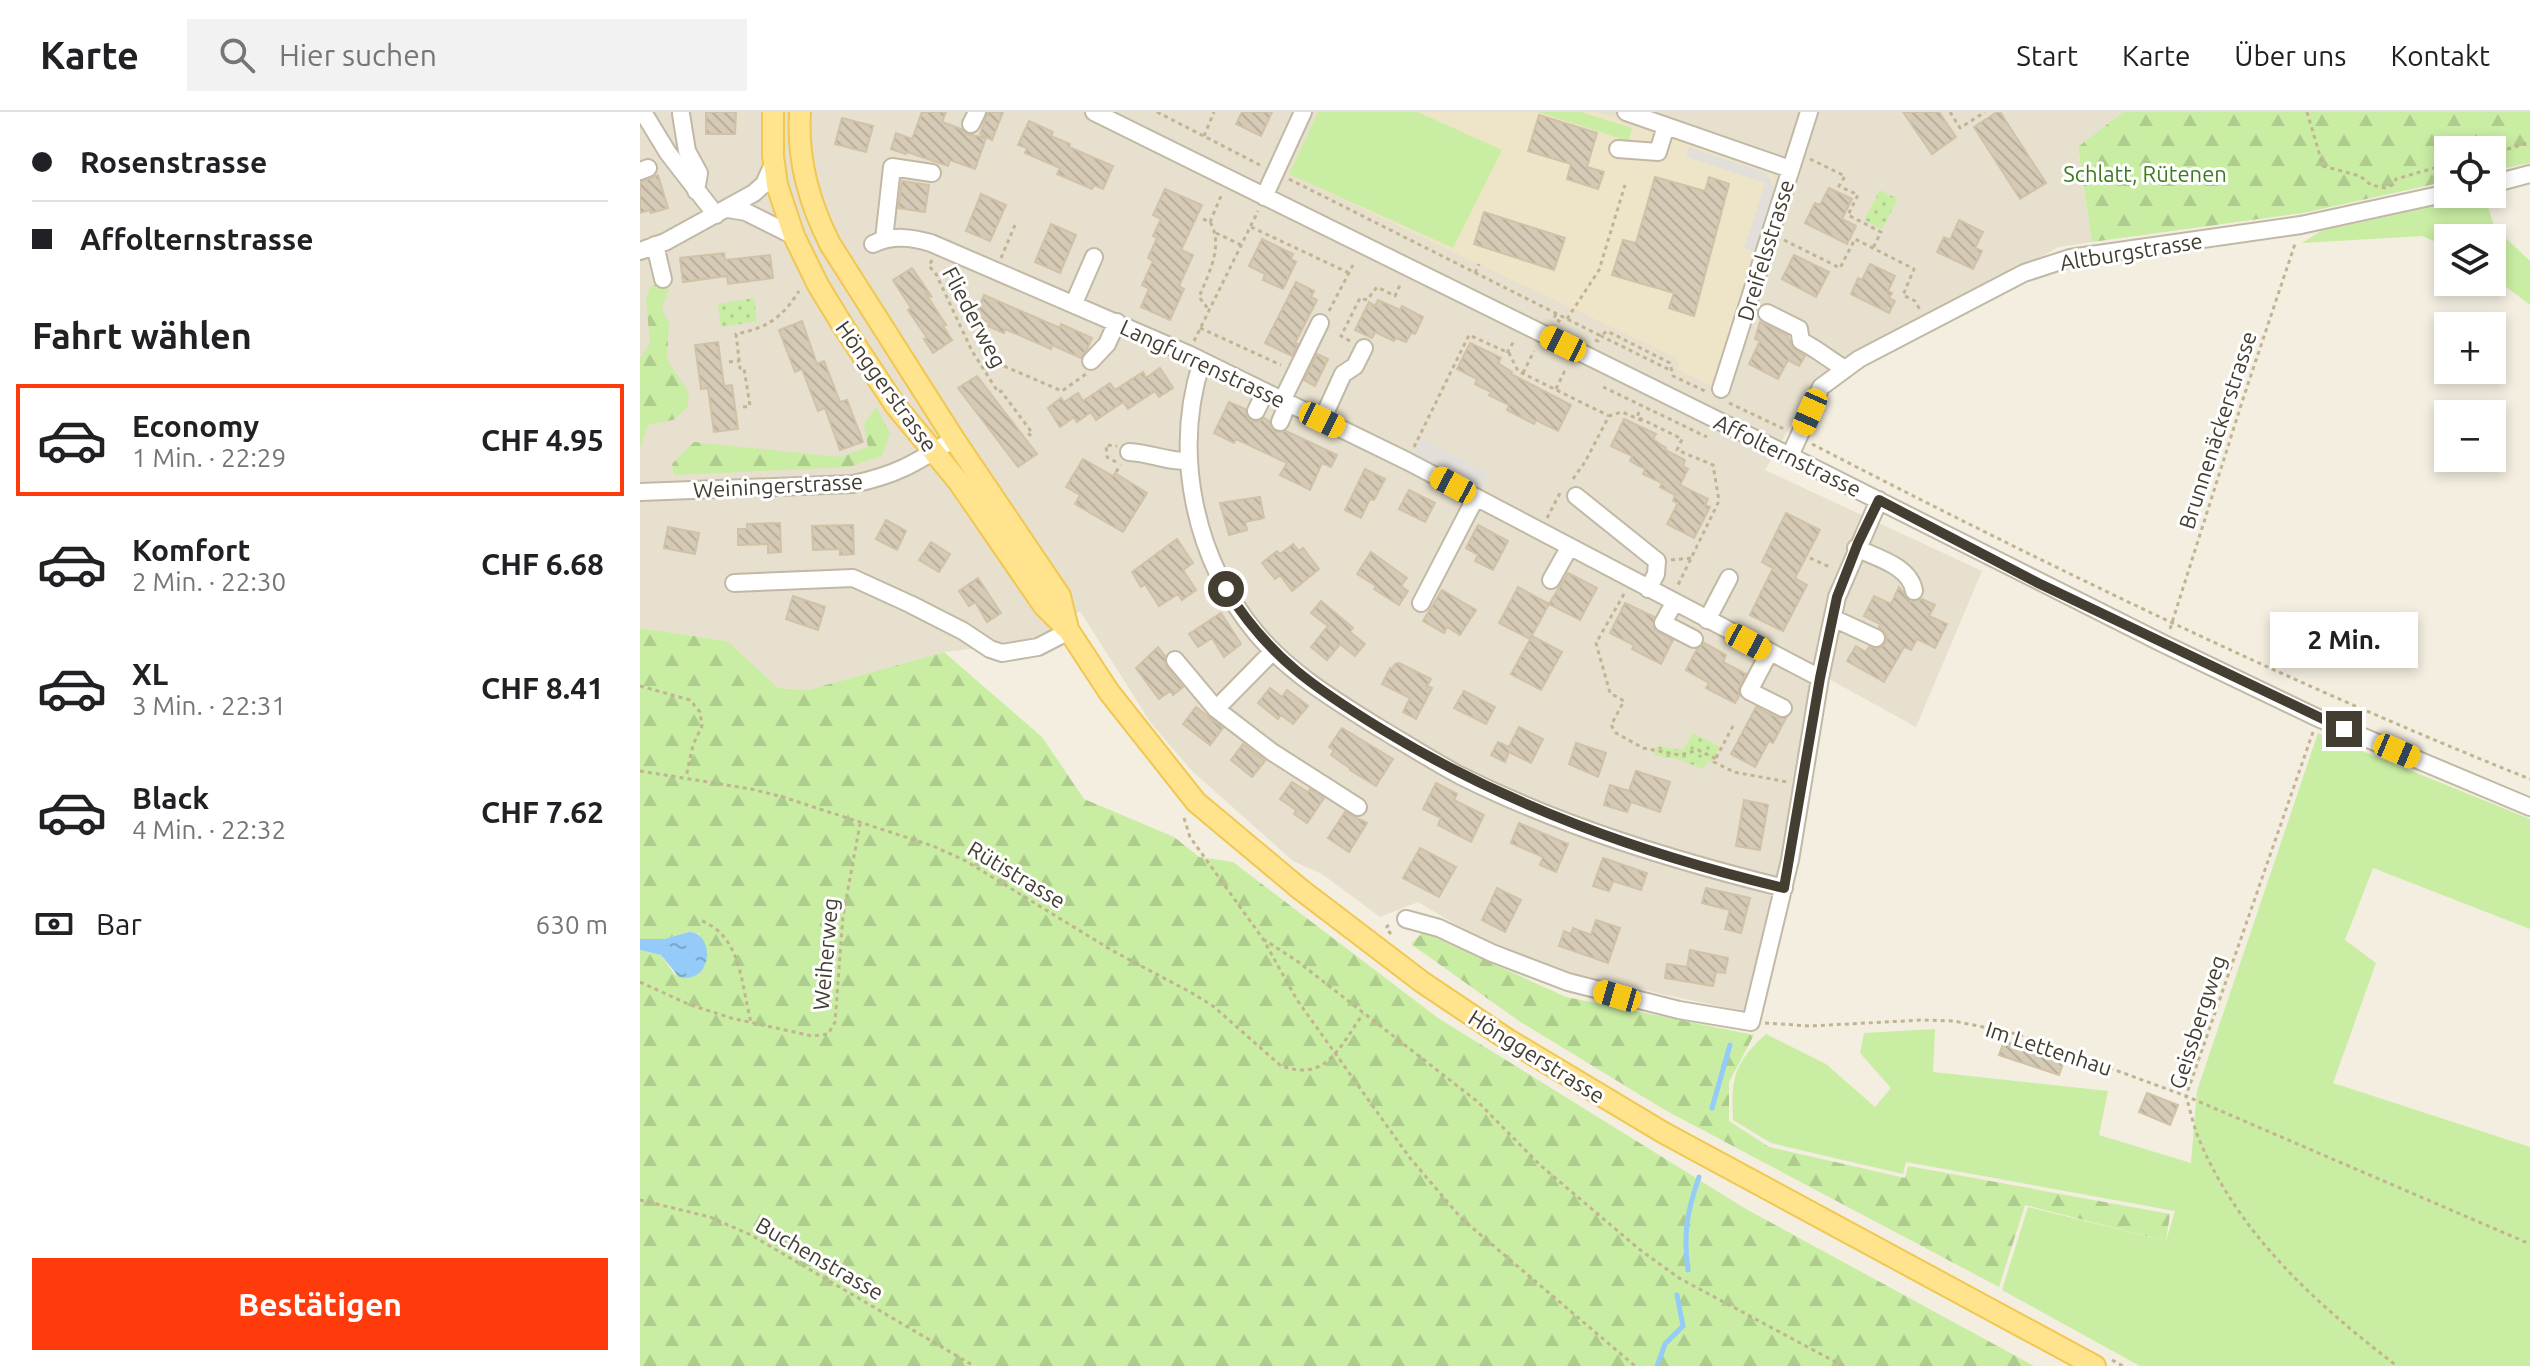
<!DOCTYPE html>
<html lang="de">
<meta charset="utf-8">
<style>
:root{--surface:#fff;--page:#f2f2f2;--text:#202124;--muted:#757577;--line:#e0e0e0;--accent:#ff3a0b}
body{margin:0;font-family:Ubuntu,sans-serif;background:var(--page);color:var(--text);height:100vh;display:flex;flex-direction:column;font-size:30px;white-space:nowrap}
*{box-sizing:border-box;margin:0}
p{font-size:26px;color:var(--muted)}
.icon{flex:none;width:44px;height:44px;fill:none;stroke:currentColor;stroke-width:2;stroke-linecap:round;stroke-linejoin:round}
.map{position:relative;flex:1;overflow:hidden}
.details{display:flex;flex-direction:column;background:var(--surface);width:640px}
.details>*{flex:none}
.guide{display:grid;align-content:center;height:176px;padding:0 32px;background:var(--surface)}
.buttons{position:absolute;left:1794px;top:24px;display:grid;gap:16px}
.buttons a{display:grid;place-items:center;width:72px;height:72px;border-radius:0px;background:var(--surface);box-shadow:0 4px 12px #0003;font-size:40px}
.end{position:absolute;width:36px;height:36px;margin:-18px;border:10px solid #443d31;background:#fff;box-shadow:0 0 0 4px #fff}
.from{border-radius:50%}
.bubble{position:absolute;height:56px;border-radius:0px;background:var(--surface);box-shadow:0 4px 12px #0003;font-size:26px;font-weight:700;line-height:56px;text-align:center}
.car{position:absolute;width:24px;height:48px;margin:-24px -12px;border-radius:10px;box-shadow:0 0 6px 2px #0007;background:linear-gradient(#f5c518 24%,#345 0 40%,#f5c518 0 76%,#345 0 86%,#f5c518 0)}
.guide b{display:flex;align-items:center;gap:28px;height:76px;font-size:30px}
.guide b+b{border-top:2px solid var(--line)}
.guide i{width:20px;height:20px;background:var(--text)}
ul{padding:0;list-style:none}
li{display:flex;align-items:center;gap:24px;height:112px;margin:0 16px 12px;padding:0 16px;border:4px solid transparent;border-radius:0px}
li div{flex:1}
li b{display:block;font-size:30px}
li em{font-style:normal;font-weight:700}
li.on{border-color:var(--accent)}
li>.icon{width:72px;height:72px;stroke-width:1.5}
h2{padding:0 32px;font-size:36px;line-height:96px}
.pay{display:flex;align-items:center;gap:20px;height:88px;padding:0 32px;font-size:30px}
.pay p{margin-inline-start:auto}
.button{display:flex;gap:16px;margin-top:auto;padding:16px 32px}
.button a{flex:1;height:92px;border-radius:0px;background:var(--accent);color:#fff;font-size:32px;font-weight:700;line-height:92px;text-align:center}
header{display:flex;align-items:center;gap:48px;box-sizing:border-box;height:112px;padding:0 40px;background:var(--surface);border-bottom:2px solid var(--line)}
header strong{font-size:38px}
nav{display:flex;gap:44px;margin-inline-start:auto;font-size:28px}
.search{width:560px;height:72px;background:var(--page);display:flex;align-items:center;gap:20px;box-sizing:border-box;padding:0 28px;border-radius:0px;color:var(--muted);font-size:30px}
main{display:flex;flex:1;min-height:0}
.map>svg:first-child{display:block}
.residential{fill:#e7e0ce}
.education{fill:#eee5c8}
.green{fill:#c9eda3}
.forest{fill:url(#forest-firs)}
.park{fill:url(#park-dots)}
.parking{fill:#e2dfda}
.water{fill:url(#water-ripples)}
.lines{fill:none;stroke-linecap:round;stroke-linejoin:round}
.stream{stroke:#94cbf8;stroke-width:5}
.building{fill:url(#building-back-hatch);stroke:#d1c2a7;stroke-width:2}
.minor-casing{stroke:#c1b9a5;stroke-width:20}
.major-casing{stroke:#f1c750;stroke-width:24}
.path{stroke:#c2b392;stroke-width:3;stroke-dasharray:4 4;stroke-linecap:butt}
.minor{stroke:#fff;stroke-width:16}
.major{stroke:#ffe38d;stroke-width:20}
.route{stroke:#443d31;stroke-width:10}
.labels{text-anchor:middle;dominant-baseline:central;stroke-width:6;stroke-linejoin:round;paint-order:stroke}
.park-label{font-size:22px;fill:#3e7b1f;stroke:#fff}
.street-label{font-size:22px;fill:#443d31;stroke:#fff}
</style>
<header>
<strong>Karte</strong>
<div class="search"><svg class="icon" aria-label="search" viewBox="0 0 24 24"><circle cx="10" cy="10" r="6"/><path d="M15 15l6 6"/></svg>Hier suchen</div>
<nav><a>Start</a><a>Karte</a><a>Über uns</a><a>Kontakt</a></nav>
</header>
<main>
<section class="details">
<div class="guide">
<b><i class="from"></i>Rosenstrasse</b>
<b><i></i>Affolternstrasse</b>
</div>
<h2>Fahrt wählen</h2>
<ul>
<li class="on"><svg class="icon" aria-label="car" viewBox="0 0 24 24"><path d="M5 17H2v-5l4-1 3-4h7l3 4 3 1v5h-3M9 17h6M6 11h13"/><circle cx="7" cy="17" r="2"/><circle cx="17" cy="17" r="2"/></svg><div><b>Economy</b><p>1 Min. · 22:29</p></div><em>CHF 4.95</em></li>
<li><svg class="icon" aria-label="car" viewBox="0 0 24 24"><path d="M5 17H2v-5l4-1 3-4h7l3 4 3 1v5h-3M9 17h6M6 11h13"/><circle cx="7" cy="17" r="2"/><circle cx="17" cy="17" r="2"/></svg><div><b>Komfort</b><p>2 Min. · 22:30</p></div><em>CHF 6.68</em></li>
<li><svg class="icon" aria-label="car" viewBox="0 0 24 24"><path d="M5 17H2v-5l4-1 3-4h7l3 4 3 1v5h-3M9 17h6M6 11h13"/><circle cx="7" cy="17" r="2"/><circle cx="17" cy="17" r="2"/></svg><div><b>XL</b><p>3 Min. · 22:31</p></div><em>CHF 8.41</em></li>
<li><svg class="icon" aria-label="car" viewBox="0 0 24 24"><path d="M5 17H2v-5l4-1 3-4h7l3 4 3 1v5h-3M9 17h6M6 11h13"/><circle cx="7" cy="17" r="2"/><circle cx="17" cy="17" r="2"/></svg><div><b>Black</b><p>4 Min. · 22:32</p></div><em>CHF 7.62</em></li>
</ul>
<div class="pay"><svg class="icon" aria-label="cash" viewBox="0 0 24 24"><path d="M3 7h18v10H3z"/><circle cx="12" cy="12" r="2"/></svg>Bar<p>630 m</p></div>
<div class="button"><a>Bestätigen</a></div>
</section>
<div class="map">
<svg width="1890" height="1254" viewBox="0 0 1890 1254">
<defs>
<pattern id="forest-firs" width="22" height="20" patternUnits="userSpaceOnUse" patternTransform="scale(2)"><rect width="22" height="20" fill="#c9eda3"/><path d="M5 1l3.5 6h-7zM16 11l3.5 6h-7z" fill="#aecc8d"/></pattern>
<pattern id="park-dots" width="8" height="8" patternUnits="userSpaceOnUse" patternTransform="scale(2)"><rect width="8" height="8" fill="#c9eda3"/><path d="M2 2h.1M6 6h.1" fill="none" stroke="#aecc8d" stroke-width="1.8" stroke-linecap="round"/></pattern>
<pattern id="water-ripples" width="26" height="14" patternUnits="userSpaceOnUse" patternTransform="scale(2)"><rect width="26" height="14" fill="#94cbf8"/><path d="M2 4q2-2 4 0t4 0M15 11q2-2 4 0t4 0" fill="none" stroke="#7aa6c9"/></pattern>
<pattern id="building-back-hatch" width="6" height="6" patternUnits="userSpaceOnUse" patternTransform="scale(2)"><rect width="6" height="6" fill="#d4cab5"/><path d="M-1 5l2 2M0 0l6 6M5-1l2 2" fill="none" stroke="#b7ae9c"/></pattern>
</defs>
<rect width="100%" height="100%" fill="#f3eee0"/>
<path class="residential" d="M0,0H1483L1438,35L1452,130L1419,135L1179,264L1125,358L1342,459L1276,615L1189,567L1106,900L920,860L828,820L778,790L740,805L682,762L653,749L551,658L511,611L440,499L400,529L304,540L168,578L137,576L87,529L0,516Z"/>
<path class="education" d="M678,0H958L1131,58L1138,74L1072,274L1039,258L1037,246L649,62Z"/>
<path class="green" d="M678,0H778L862,38L813,136L649,62Z
M898,0H941L992,16L988,29Z
M1844,83L1855,116L1890,149V193L1852,164V126H1808V136L1783,124L1662,131L1681,119Z
M1678,621L1890,707V817L1733,756L1705,828L1736,851L1693,971L1890,1035V1254H1500L1362,1178L1388,1095L1526,1129L1535,1099L1266,1050L1263,1062L1131,1031L1093,1008C1091,966 1094,951 1126,922L1186,952L1235,995L1251,976L1220,941L1224,921L1295,917L1293,960L1468,979L1459,1023L1551,1051L1557,979Z"/>
<path class="forest" d="M1483,0H1890V51L1852,59V38H1808V69L1663,101L1452,130L1438,35Z
M23,170L29,177L22,197L29,211L27,248L49,281L47,296L33,308L8,313L0,336V246L10,231L6,187L10,175Z
M236,295L250,321L242,344L209,355L34,363L32,352L54,330L200,345L228,335L224,312Z
M0,516L87,529L138,576L168,578L304,540L402,625L444,687L534,725L559,745L593,750L798,906L1106,1097L1394,1254H0V838L21,843L35,863L60,822L49,820L24,827H0Z
M783,820L926,885L1114,923L1089,970V1009L1129,1035L1265,1066L1268,1054L1530,1102L1526,1129L1385,1093L1359,1175L1025,998L879,909L771,832Z"/>
<path class="park" d="M1240,78L1258,87L1242,117L1224,108Z
M114,186L117,209L81,215L78,192Z
M1053,621L1080,635L1072,650L1068,648L1063,657L1038,647L1014,643L1017,634L1043,638Z"/>
<path class="parking" d="M1049,35L1127,61L1135,77L1115,140L1104,136L1125,71L1046,45Z
M780,326L849,361L841,377L772,342Z"/>
<path class="water" d="M49,820C75,820 74,873 39,865L21,843L0,838V827H24Z"/>
<g class="lines">
<path class="stream" d="M1072,996L1090,933
M1048,1158C1043,1121 1047,1100 1059,1065
M1017,1254L1025,1232L1043,1214L1037,1183"/>
</g>
<path class="building" d="M66,0H96L95,22H66Z
M282,0H306L302,10L321,17L327,22L346,26L335,57L310,48L308,54L267,40L266,42L251,37L256,21L272,27Z
M348,0H363L352,28L340,22Z
M602,0H632L621,24L596,12Z
M1263,0H1299L1316,25L1292,42Z
M1357,0H1360L1406,71L1380,87L1334,15Z
M899,3L957,21L947,55L964,60L958,77L927,67L931,52L888,39Z
M202,6L233,14L226,40L195,32Z
M389,9L413,20L411,24L430,32L429,35L473,54L463,77L454,73L452,77L417,62L420,56L385,41L387,36L378,33Z
M18,63L28,96L11,101L10,98L0,101V70Z
M1015,65L1065,79L1069,65L1089,72L1054,204L1029,196L1034,181L972,163L983,128L996,131Z
M262,69L289,73L285,100L258,96Z
M1189,76L1212,87L1202,107L1216,114L1207,132L1165,111L1175,91L1180,93Z
M525,77L562,93L541,138L553,143L539,174L544,177L530,208L501,195L509,177L502,173L513,149L508,146L517,126L513,124L521,107L513,103Z
M341,82L366,93L350,129L326,119Z
M844,100L925,126L914,158L834,132Z
M1319,108L1343,120L1335,136L1342,139L1333,157L1297,140L1304,125L1310,128Z
M411,112L436,123L420,161L395,150Z
M622,127L653,142L651,147L656,150L643,177L623,168L625,162L609,154Z
M84,141L85,148L130,143L133,166L88,172L87,164L43,170L40,146Z
M1154,143L1189,160L1176,185L1142,167Z
M1230,152L1255,164L1248,179L1252,181L1249,186L1255,189L1249,201L1211,182L1218,166L1222,168Z
M272,156L292,185L286,182L306,213L303,214L312,228L293,241L284,227L287,226L268,198L271,196L253,168Z
M656,170L674,179L671,185L677,188L655,231L658,232L652,244L625,231Z
M344,183L420,216L421,212L452,226L447,237L441,246L412,233L411,237L365,217L364,221L348,214L350,211L335,204Z
M738,188L760,198L762,194L783,205L775,222L771,221L766,230L756,226L754,229L735,220L732,226L715,218L729,190L735,194Z
M162,209L177,252L184,249L200,290L207,288L223,330L200,338L185,296L178,299L162,257L155,260L139,218Z
M1120,210L1147,223L1153,236L1165,244L1159,254L1148,248L1138,267L1109,252L1120,229L1115,227Z
M78,230L84,274L92,273L98,317L74,320L68,276L61,277L55,233Z
M830,231L861,246L858,251L872,260L871,262L931,293L918,319L896,308L894,312L867,298L869,293L849,283L851,280L835,272L837,267L817,257Z
M677,242L688,247L675,274L664,268Z
M520,256L533,276L519,285L515,279L488,297L483,290L456,308L451,300L437,310L434,305L420,315L408,296L421,286L424,290L438,281L443,289L470,271L475,278L503,260L506,266Z
M337,264L397,342L378,355L318,276Z
M589,290L605,297L607,305L611,309L618,310L624,306L629,309L635,320L646,319L697,343L691,355L682,351L670,378L640,363L647,351L596,327L594,331L574,321Z
M984,307L1016,322L1013,327L1026,336L1025,338L1045,348L1043,354L1048,357L1040,373L1068,387L1065,393L1070,395L1054,426L1027,412L1038,391L1033,389L1035,383L1020,375L1022,371L1003,362L1005,357L990,349L992,344L971,334Z
M443,347L473,364L475,361L507,381L483,420L435,392L440,383L426,375Z
M725,357L745,367L734,388L730,387L721,406L705,398Z
M769,378L795,391L785,410L759,397Z
M620,385L624,406L605,410L607,418L589,423L580,391Z
M1146,401L1180,418L1155,466L1167,473L1143,519L1110,503L1133,456L1122,450Z
M246,408L266,419L257,438L236,427Z
M140,411L141,440L128,441V432L98,433V417H107V412Z
M213,413L214,442L200,443V437L173,438L172,414Z
M838,413L868,429L853,458L835,449L838,443L826,436Z
M28,415L59,421L55,442L24,436Z
M537,427L553,451L543,458L556,478L542,488L538,482L519,494L505,472L501,475L492,460Z
M291,430L310,442L299,460L279,448Z
M653,432L659,439L663,436L679,457L652,479L640,463L635,467L622,451L637,439L640,442Z
M731,440L767,466L761,474L768,479L759,493L734,477L736,474L717,462Z
M928,461L957,476L940,508L909,492Z
M338,466L361,501L347,510L335,490L329,494L319,479Z
M878,475L909,492L890,527L859,511Z
M1259,475L1271,490L1282,487L1295,493L1289,504L1307,512L1295,536L1277,527L1271,538L1264,535L1244,570L1207,549L1216,534L1226,540L1229,535L1238,537L1246,531L1247,524L1239,515L1240,512L1224,504L1234,484L1251,492Z
M802,478L836,498L820,523L807,515L804,521L783,509Z
M153,484L185,495L178,518L146,507Z
M681,489L713,516L710,520L725,532L715,544L700,532L687,548L671,535L688,514L671,501Z
M985,491L1014,505V517L1033,528L1021,552L992,537L994,533L970,521Z
M581,501L601,532L584,545L572,526L558,535L549,522Z
M892,524L922,540L901,578L871,562Z
M1064,531L1086,543L1083,550L1106,562L1099,575V584L1095,591L1066,576L1069,571L1046,558L1057,537Z
M518,535L525,544L526,554L543,575L533,583L530,579L519,587L496,556Z
M759,551L791,567L787,574L792,576L776,607L763,600L770,586L742,572L750,556L752,557L755,552Z
M630,576L642,585L647,578L668,594L653,612L641,603L638,607L618,591Z
M824,579L855,595L846,612L814,596Z
M556,595L583,616L570,633L543,612Z
M1116,595L1138,606H1146L1133,631L1129,629L1115,655L1091,642Z
M879,615L903,627L891,651L869,640L865,650L851,643L858,630L869,635Z
M702,616L753,647L736,674L710,658L711,657L691,643L694,638L689,635Z
M936,631L966,641L958,665L929,652Z
M603,632L625,649L612,665L591,648Z
M996,659L1030,670L1020,700L991,690L987,700L964,693L970,673L989,679Z
M652,670L668,680L670,677L684,686L667,711L654,702L656,698L640,687Z
M796,671L817,682L814,688L844,703L831,730L798,713L801,706L783,697Z
M1104,688L1128,693L1120,738L1096,734Z
M705,700L727,711L709,740L688,726Z
M879,711L928,732L916,760L900,753L903,745L871,731Z
M780,736L816,755L799,785L763,766Z
M963,746L1007,761L1001,778L973,769L969,779L953,774Z
M857,776L881,788L865,820L842,808Z
M1066,776L1110,786L1101,821L1085,817L1090,798L1062,791Z
M956,808L980,816L968,851L919,834L924,819L931,822L933,816L951,823Z
M1050,838L1088,846L1085,861L1076,860L1073,874L1025,866L1027,852L1047,855Z
M1364,929L1424,949L1419,963L1359,943Z
M1507,981L1538,993L1530,1013L1499,1000Z"/>
<g class="lines">
<g class="minor-casing">
<path id="minor" d="M3,0L28,41L76,103
M454,0L1150,344L1524,532L1678,606L1890,695
M986,0L1150,57
M41,2L47,39L59,61L56,79
M331,12L337,0
M978,37L1018,40L1026,14
M0,59L8,56
M1852,72L1890,62
M624,85L663,0
M88,97L106,100L154,124
M244,127L252,55L292,61
M233,132C252,123 271,125 291,131L548,242L767,349L1180,566
M15,133L23,167
M0,139L25,130L114,81L124,72L133,52
M434,191L454,145
M1127,201L1159,217L1161,229C1177,237 1190,248 1205,257
M451,249L467,232L477,210
M562,249C532,341 554,447 617,522C650,561 693,587 736,614C763,630 791,648 819,663C923,715 1032,748 1144,776
M1081,277L1169,0
M642,289L680,211
M616,299L625,280
M682,308L703,262L715,254L724,236
M640,310L648,291
M489,340C511,341 528,350 549,349
M1150,344L1181,275L1219,247L1384,161L1430,146L1661,113L1808,81
M0,380L213,372C257,363 277,350 314,327
M936,384L1017,449L1016,462L1008,477
M1216,436C1237,446 1270,454 1274,479
M911,468L929,436
M94,471L213,466L270,492L323,519L350,537L362,541L398,535L429,519
M781,491L836,385
M1034,491L1023,511L1054,527
M1193,506L1236,526
M1067,508L1089,466
M1129,541L1109,579L1143,596
M535,548L576,597L632,640L718,695
M576,597L633,539
M766,807L799,816L852,841L928,870L1039,898L1111,910L1150,748L1180,566L1197,485L1239,388"/>
</g>
<g class="major-casing">
<path id="major" d="M133,0V44L137,73L154,124L178,173L203,214L255,293L318,369L404,494L429,519L469,580L556,690L660,777L782,870L867,927L1024,1021L1455,1254
M160,0C157,48 169,90 190,132L314,327L420,484L428,517"/>
</g>
<path class="path" d="M517,0L620,53
M1310,0L1320,16L1345,0
M1667,0L1683,54L1720,64L1731,73L1746,76L1754,72L1756,67L1808,52
M564,24L574,0
M1852,42L1890,30
M1170,47L1205,64L1199,74L1218,83L1208,103L1241,120L1233,136
M649,67L961,224L967,219L1030,251L1033,264L1065,279
M563,107L570,110C584,133 569,161 559,185L569,198
M570,110L581,84
M611,115L709,161
M576,121L601,133
M1144,128L1200,156L1215,127L1274,157L1263,183L1275,189L1280,198
M361,146L375,113
M292,148L289,154L296,162L332,239L358,280L361,279L390,318L387,320L391,324
M835,161L839,152
M689,199L714,151
M916,202L914,206L924,212
M927,207L959,158L985,73
M560,216L641,253
M955,228L958,229L961,224L1032,259
M554,229L618,99
M710,229L701,224L720,186L727,188L737,175L755,184L760,173
M867,241L874,229
M89,250L99,249
M346,258L352,249L422,279L446,262
M883,261L894,239
M963,275L1067,325
M916,277L926,256
M1089,291L1144,317
M103,295L110,294L104,256H100L96,222C127,216 142,206 159,179
M999,300L997,305L1042,327L1037,338L1073,353L1079,389L1038,473
M1172,332C1406,453 1644,569 1890,667
M774,335L829,223L869,241L878,259L969,304
M476,350L467,345L466,333L477,334
M476,360L481,353
M933,367L945,350L969,304L982,300L1005,310
M907,406L920,381
M1170,446L1192,456
M1031,448L1051,446
M984,482L956,531L970,581L984,589L971,613L976,621L1003,636L1040,643L1058,638L1076,647
M1530,517L1604,284L1656,129
M0,574L50,588L60,600L62,614L53,633L46,665
M1093,614L1074,650L1094,660L1147,670
M1673,620L1546,984C1550,997 1553,1012 1558,1025C1598,1122 1676,1192 1757,1254
M0,659L111,677L143,685L293,734L326,749L473,839L552,881L573,894L640,953C686,972 700,934 723,902
M544,706L550,725L623,827L657,888L770,1046L822,1107L995,1254
M62,809C102,825 101,873 111,910
M751,822L746,816L751,810
M623,827L657,849L838,990L900,1053L999,1137L1039,1166L1203,1254
M0,870L48,892L91,906L172,924L188,922L195,910L203,804L220,712
M1125,911L1170,914L1283,908L1314,909L1377,922L1546,984L1890,1132
M0,1088L70,1105L111,1123L334,1254
M1472,1248L1483,1254"/>
<use href="#minor" class="minor"/>
<use href="#major" class="major"/>
</g>
<g class="lines">
<path class="route" d="M586,477C629,546 676,577 743,618C868,694 1002,742 1144,776L1180,566L1197,485L1218,431L1239,388L1398,471L1704,617"/>
</g>
<g class="labels">
<g class="park-label">
<text x="1505" y="61">Schlatt, Rütenen</text>
</g>
<g class="street-label">
<text transform="translate(1125 138) rotate(-73)">Dreifelsstrasse</text>
<text transform="translate(1491 139) rotate(-9)">Altburgstrasse</text>
<text transform="translate(335 205) rotate(62)">Fliederweg</text>
<text transform="translate(563 251) rotate(25)">Langfurrenstrasse</text>
<text transform="translate(247 274) rotate(54)">Hönggerstrasse</text>
<text transform="translate(1577 318) rotate(-72)">Brunnenäckerstrasse</text>
<text transform="translate(1148 343) rotate(26)">Affolternstrasse</text>
<text transform="translate(138 373) rotate(-3)">Weiningerstrasse</text>
<text transform="translate(377 762) rotate(31)">Rütistrasse</text>
<text transform="translate(185 842) rotate(-85)">Weiherweg</text>
<text transform="translate(1557 910) rotate(-72)">Geissbergweg</text>
<text transform="translate(1409 936) rotate(18)">Im Lettenhau</text>
<text transform="translate(897 944) rotate(32)">Hönggerstrasse</text>
<text transform="translate(180 1146) rotate(30)">Buchenstrasse</text>
</g>
</g>
</svg>
<div class="buttons">
<a><svg class="icon" aria-label="locate" viewBox="0 0 24 24"><circle cx="12" cy="12" r="6"/><path d="M12 2v4M12 18v4M2 12h4M18 12h4"/></svg></a>
<a><svg class="icon" aria-label="layers" viewBox="0 0 24 24"><path d="M12 4l9 5-9 5-9-5zM3 14l9 5 9-5"/></svg></a>
<a>+</a>
<a>−</a>
</div>
<i class="end from" style="left:586px;top:477px"></i>
<i class="end" style="left:1704px;top:617px"></i>
<div class="bubble" style="left:1630px;top:500px;width:148px">2 Min.</div>
<i class="car" style="left:923px;top:232px;rotate:296deg"></i>
<i class="car" style="left:1170px;top:300px;rotate:204deg"></i>
<i class="car" style="left:682px;top:308px;rotate:116deg"></i>
<i class="car" style="left:813px;top:373px;rotate:298deg"></i>
<i class="car" style="left:1108px;top:530px;rotate:118deg"></i>
<i class="car" style="left:1757px;top:639px;rotate:113deg"></i>
<i class="car" style="left:977px;top:884px;rotate:286deg"></i>
</div>
</main>
